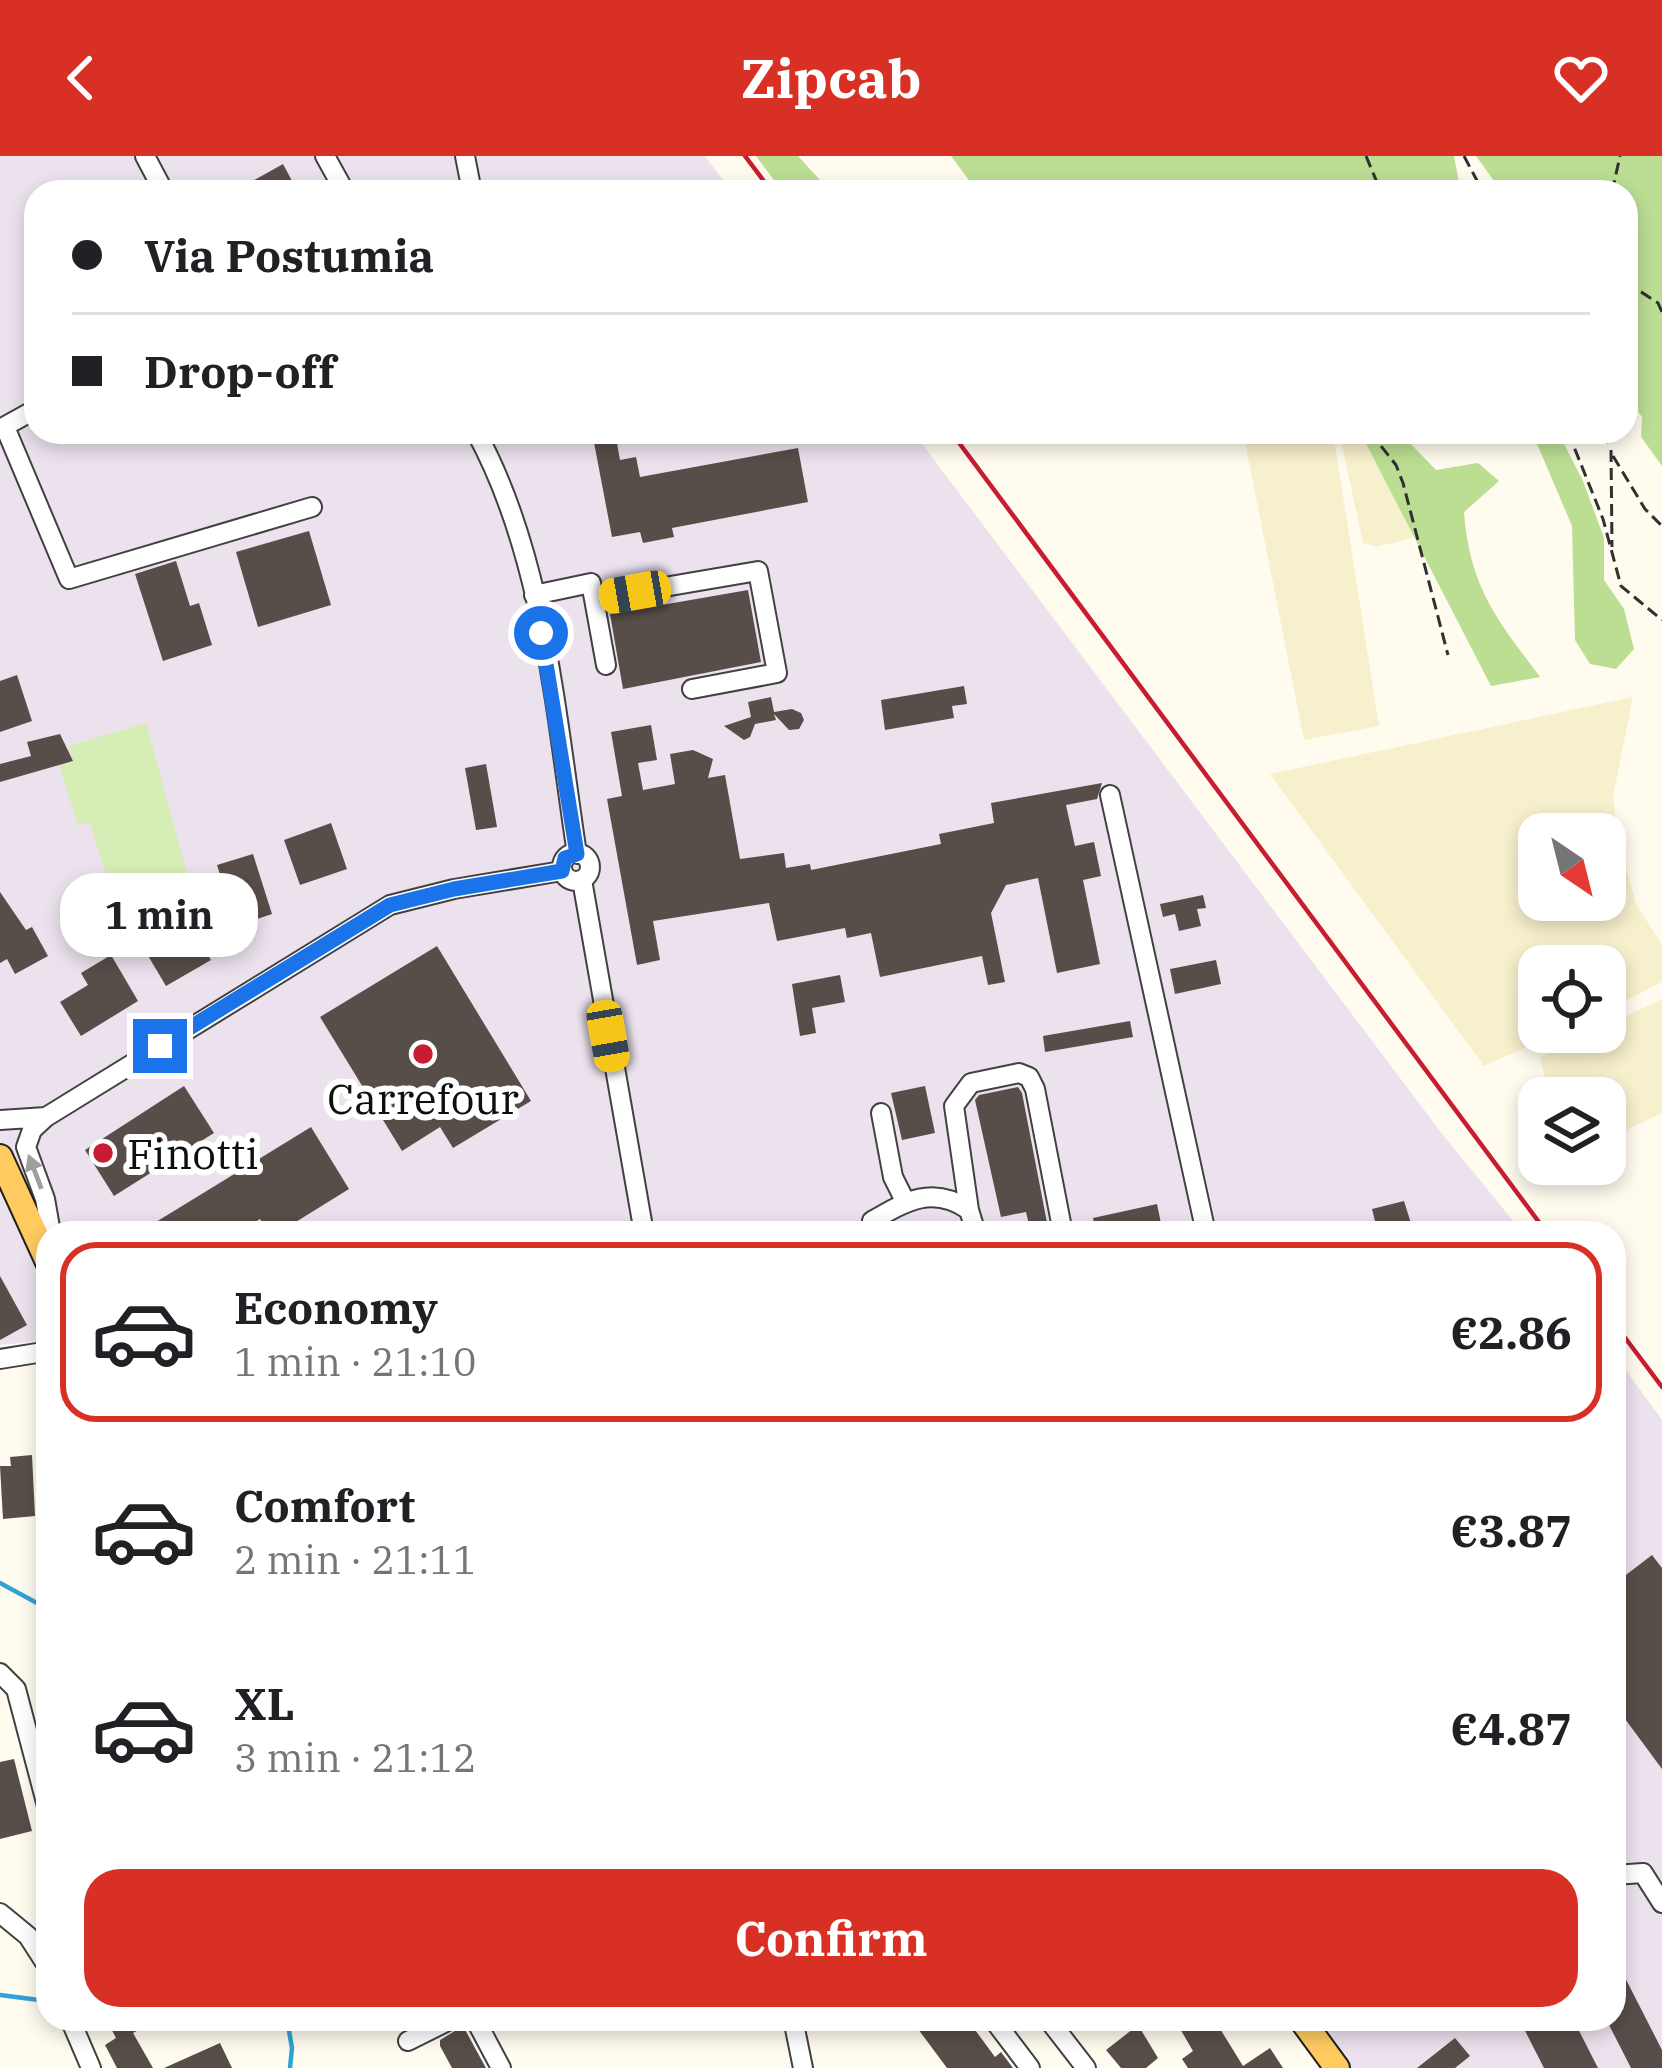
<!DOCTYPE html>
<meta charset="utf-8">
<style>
:root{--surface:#fff;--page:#f6f6f6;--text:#202124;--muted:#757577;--line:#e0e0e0;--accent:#d93025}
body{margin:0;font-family:"IBM Plex Serif",serif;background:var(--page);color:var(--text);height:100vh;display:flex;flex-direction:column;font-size:45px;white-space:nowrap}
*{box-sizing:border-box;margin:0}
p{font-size:39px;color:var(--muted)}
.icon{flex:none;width:66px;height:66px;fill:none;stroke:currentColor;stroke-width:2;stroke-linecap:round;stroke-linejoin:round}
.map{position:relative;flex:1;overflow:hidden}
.drawer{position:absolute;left:36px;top:1065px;width:1590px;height:810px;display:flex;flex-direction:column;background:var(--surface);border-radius:36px;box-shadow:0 6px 18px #0003}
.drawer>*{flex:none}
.hud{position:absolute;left:24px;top:24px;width:1614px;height:264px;border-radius:36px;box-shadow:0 6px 18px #0003;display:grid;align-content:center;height:264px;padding:0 48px;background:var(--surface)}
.needle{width:78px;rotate:145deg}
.tools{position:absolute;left:1518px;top:657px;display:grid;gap:24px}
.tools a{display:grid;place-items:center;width:108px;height:108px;border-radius:24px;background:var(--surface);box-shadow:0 6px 18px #0003;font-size:60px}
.end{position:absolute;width:54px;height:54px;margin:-27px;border:15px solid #1a73e8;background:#fff;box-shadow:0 0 0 6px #fff}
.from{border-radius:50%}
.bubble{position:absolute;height:84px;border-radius:36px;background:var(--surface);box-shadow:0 6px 18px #0003;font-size:39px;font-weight:700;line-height:84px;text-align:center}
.car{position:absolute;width:36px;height:72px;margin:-36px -18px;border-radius:15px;box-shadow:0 0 9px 3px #0007;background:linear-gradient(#f5c518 24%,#345 0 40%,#f5c518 0 76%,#345 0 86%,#f5c518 0)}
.hud b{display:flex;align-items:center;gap:42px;height:114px;font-size:45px}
.hud b+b{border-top:3px solid var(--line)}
.hud i{width:30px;height:30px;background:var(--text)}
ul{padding:21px 0 0;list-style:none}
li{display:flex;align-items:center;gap:36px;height:180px;margin:0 24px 18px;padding:0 24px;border:6px solid transparent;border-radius:36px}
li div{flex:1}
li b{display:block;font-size:45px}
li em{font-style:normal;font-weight:700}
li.selected{border-color:var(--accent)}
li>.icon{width:108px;height:108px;stroke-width:1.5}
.cta{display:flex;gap:24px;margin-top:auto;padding:24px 48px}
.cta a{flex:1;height:138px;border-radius:36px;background:var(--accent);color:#fff;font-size:48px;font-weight:700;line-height:138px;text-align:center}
header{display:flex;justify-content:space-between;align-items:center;height:156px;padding:0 48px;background:var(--accent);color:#fff;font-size:54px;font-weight:700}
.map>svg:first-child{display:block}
.industrial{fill:#ebe2ed}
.farmland{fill:#f7f0cd;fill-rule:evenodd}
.green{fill:#d6edb5}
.forest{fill:#bbde93}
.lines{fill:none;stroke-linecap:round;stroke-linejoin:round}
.stream{stroke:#31a2d7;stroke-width:4.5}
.building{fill:#574e49}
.minor-casing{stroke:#414141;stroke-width:22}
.major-casing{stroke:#1f1f1f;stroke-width:28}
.path{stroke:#303030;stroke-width:3;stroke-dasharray:12 6;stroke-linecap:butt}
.minor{stroke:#fff;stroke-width:18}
.major{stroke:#ffcb5f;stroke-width:24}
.rail{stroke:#c81c32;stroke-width:4.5}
.oneway{fill:#9f9f9f}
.route{stroke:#1a73e8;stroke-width:15}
.poi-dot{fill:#c81c32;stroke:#fff;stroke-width:4.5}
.labels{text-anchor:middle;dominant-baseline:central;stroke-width:12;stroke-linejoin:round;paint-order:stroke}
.poi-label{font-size:42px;fill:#0e0e0e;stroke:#fff}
</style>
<header><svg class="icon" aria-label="back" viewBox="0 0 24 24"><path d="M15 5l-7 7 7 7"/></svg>Zipcab<svg class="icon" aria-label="heart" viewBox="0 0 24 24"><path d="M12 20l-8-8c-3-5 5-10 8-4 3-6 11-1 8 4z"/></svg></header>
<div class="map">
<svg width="1662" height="1912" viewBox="0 0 1662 1912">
<rect width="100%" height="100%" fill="#fffbef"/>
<path class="industrial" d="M0,0H705L732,36H36V276H913L1443,979L1523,1077H48V1184L0,1189Z
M1614,1198L1662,1264V1912H1337L1301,1863H1614Z"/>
<path class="farmland" d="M1243,276H1333L1379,570L1304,584Z
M1339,276H1364L1404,343L1413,382L1376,391L1363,387Z
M1633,541L1613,640L1618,681L1636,748L1662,789V826L1605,855V810H1539V876H1560L1484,910L1270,618ZM1605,678V744H1539V678Z
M1662,843V957L1605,984V942H1579L1576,936L1550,942L1540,901L1593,876H1605V870Z"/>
<path class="green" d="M146,567L189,724L117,745L81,788L70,778L64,755L96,746L94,732L109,728L90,667L78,669L59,609L73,605L69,590Z"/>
<path class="forest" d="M756,0H798L831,36H783Z
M951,0H1454L1460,31L1459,36H955L971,27Z
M1476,0H1662V310L1641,281L1642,261L1626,238V36H1502Z
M1360,276H1399L1436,314L1478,307L1499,325L1464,356C1470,432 1496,462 1540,521L1491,530Z
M1532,276H1558L1583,325L1604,382V424L1624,453L1634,493L1616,513L1590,508L1575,484L1572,370Z"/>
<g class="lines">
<path class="stream" d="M0,1427L48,1453
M0,1839L39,1844L48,1841
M287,1863L292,1892L290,1912"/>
</g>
<path class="building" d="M283,8L298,36H233Z
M592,276H615L620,304L636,301L640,321L798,292L808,346L672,372L674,381L643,387L640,376L612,381Z
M309,375L331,449L258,471L236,396Z
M176,405L190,450L199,447L212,489L163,505L135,418Z
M748,434L761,506L623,533L610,458Z
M17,519L32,565L0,576V525Z
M964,530L967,548L952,550L954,562L885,574L881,544Z
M771,541L774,556L792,553L801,557L804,564L799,573L789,574L774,558L776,564L755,568L750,581L744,584L724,570L751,561L748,546Z
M651,569L657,604L638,607L643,634L675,628L670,598L693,594L713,603L708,622L725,619L740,703L784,697L786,712L810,708L811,714L941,688L939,678L994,667L991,647L1102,627L1097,643L1066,649L1075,690L1094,686L1101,720L1083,724L1100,808L1057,817L1038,722L1006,729L991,757L1005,826L988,829L982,800L880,821L871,777L847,782L845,772L777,785L769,747L653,765L660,804L637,809L607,643L622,640L611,576Z
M60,578L73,605L0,626V608L31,600L27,586Z
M486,608L497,671L476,674L465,612Z
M331,667L347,713L300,729L284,684Z
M253,698L272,758L236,770L217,709Z
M0,736L26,774L32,771L48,800L15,818L7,803L0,807Z
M1203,739L1206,752L1197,753L1201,770L1179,775L1175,758L1163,761L1160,748Z
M176,745L211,804L166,830L131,771Z
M437,790L531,945L453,992L440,971L402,995L320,861Z
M111,799L138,845L81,880L60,846L88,829L81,817Z
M1216,804L1221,828L1175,838L1170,813Z
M840,819L845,846L812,852L816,877L800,880L792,828Z
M1130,865L1133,881L1045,896L1043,880Z
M184,930L214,977L114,1040L85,994Z
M925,930L935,977L902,984L891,937Z
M1018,931L1022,937L1049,1077H1031L1026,1056L1001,1061L975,944L979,939Z
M311,971L349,1033L278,1077H269L260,1063L238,1077H138Z
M1404,1045L1414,1077H1378L1372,1053Z
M1157,1048L1163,1077H1096L1093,1062Z
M0,1120L27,1169L0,1184Z
M32,1299L35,1360L3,1363L0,1310H11L10,1301Z
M1652,1399L1662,1412V1613L1614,1548V1428Z
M14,1603L32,1675L0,1683V1606Z
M1614,1800L1662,1894V1912H1631L1606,1863H1614Z
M106,1863H159L133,1877L153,1912H117L105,1889L116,1882Z
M931,1863H967L995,1901L1001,1896L1013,1912H947L918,1873Z
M1193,1863H1214L1243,1910L1270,1892L1283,1912H1188L1182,1903L1193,1895L1179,1871Z
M1519,1863H1573L1598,1912H1544Z
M1138,1869L1158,1902L1146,1912H1121L1106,1894Z
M463,1870L486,1912H452L440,1890V1884Z
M1455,1882L1470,1900L1455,1912H1417Z
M220,1887L232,1912H164Z"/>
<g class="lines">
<g class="minor-casing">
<path id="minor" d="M145,0L164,36
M325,0L345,36
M465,0L472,36
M5,271L69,423L312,351
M0,273L36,253
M476,276C544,400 556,560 577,698
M534,439L591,427L594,443
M606,509L594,443L758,415L777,517L692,533
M1110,639L1206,1077
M562 711a14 14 0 1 1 28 0a14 14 0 1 1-28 0Z
M582,724L644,1077
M881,957L893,1021L905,1045
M0,964L46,961
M872,1065C906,1045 933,1029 969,1054
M51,1077L45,1043L26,991L32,974L46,961L390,749L454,733L562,715
M976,1077L969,1054L954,950L971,927L1019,917L1029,921L1035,933L1063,1077
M0,1203L37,1197L48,1199
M0,1517L16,1533L48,1654
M1614,1719L1643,1717L1662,1747
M0,1757L28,1780L48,1811
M70,1863L91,1912
M475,1863L501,1912
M793,1863L803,1912
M993,1863L1030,1912
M1048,1863L1086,1912
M408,1885L452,1863"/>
</g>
<g class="major-casing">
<path id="major" d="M0,1001L48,1106
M1301,1863L1337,1912"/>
</g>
<path class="path" d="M1366,0L1381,36
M1464,0L1483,36
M1612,36L1620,0
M1626,126L1658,147L1662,156
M1370,276L1396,309L1403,327L1448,499
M1568,276L1603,363L1621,430L1662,464
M1604,276L1610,291
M1611,294L1612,391
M1613,300L1645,353L1662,370"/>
<use href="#minor" class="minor"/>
<use href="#major" class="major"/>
<path class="rail" d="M745,0L772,36
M951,276L1547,1077
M1614,1167L1662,1231"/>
</g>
<defs><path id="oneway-solid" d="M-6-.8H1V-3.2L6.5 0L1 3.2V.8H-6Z" transform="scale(3)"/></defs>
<use class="oneway" href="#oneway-solid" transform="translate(35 1016) rotate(-111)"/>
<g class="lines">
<path class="route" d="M160,890L390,749L454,733L562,715L565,702L577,698L541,477"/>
</g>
<g class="poi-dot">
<circle cx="423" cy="898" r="12"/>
<circle cx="103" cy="997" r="12"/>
</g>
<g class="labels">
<g class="poi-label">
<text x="423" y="942">Carrefour</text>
<text x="127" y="997" text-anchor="start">Finotti</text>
</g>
</g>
</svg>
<div class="tools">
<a><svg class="needle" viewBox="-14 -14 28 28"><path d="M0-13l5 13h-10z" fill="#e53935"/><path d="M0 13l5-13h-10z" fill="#757577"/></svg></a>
<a><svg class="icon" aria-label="locate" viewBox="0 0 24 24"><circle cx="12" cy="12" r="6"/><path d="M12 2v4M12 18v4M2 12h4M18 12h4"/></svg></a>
<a><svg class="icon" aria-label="layers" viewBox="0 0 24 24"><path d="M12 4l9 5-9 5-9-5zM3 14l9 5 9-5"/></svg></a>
</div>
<i class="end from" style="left:541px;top:477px"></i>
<i class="end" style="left:160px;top:890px"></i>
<div class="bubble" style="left:60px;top:717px;width:198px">1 min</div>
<i class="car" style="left:635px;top:436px;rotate:260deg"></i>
<i class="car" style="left:608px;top:880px;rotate:170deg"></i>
<div class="hud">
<b><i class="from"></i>Via Postumia</b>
<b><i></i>Drop-off</b>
</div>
<section class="drawer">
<ul>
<li class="selected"><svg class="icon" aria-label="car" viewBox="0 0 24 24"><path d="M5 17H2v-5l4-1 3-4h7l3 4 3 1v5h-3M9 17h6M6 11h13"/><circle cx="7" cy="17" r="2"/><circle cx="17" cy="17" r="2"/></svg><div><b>Economy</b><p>1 min · 21:10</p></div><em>€2.86</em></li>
<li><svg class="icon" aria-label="car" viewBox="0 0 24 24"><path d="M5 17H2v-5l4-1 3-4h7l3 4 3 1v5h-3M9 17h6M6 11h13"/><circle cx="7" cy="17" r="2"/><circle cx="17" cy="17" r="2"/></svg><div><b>Comfort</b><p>2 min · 21:11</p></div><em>€3.87</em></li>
<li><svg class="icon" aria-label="car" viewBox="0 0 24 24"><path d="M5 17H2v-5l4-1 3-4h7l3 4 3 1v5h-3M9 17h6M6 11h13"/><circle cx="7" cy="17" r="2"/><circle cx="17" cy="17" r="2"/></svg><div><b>XL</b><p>3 min · 21:12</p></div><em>€4.87</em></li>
</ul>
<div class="cta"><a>Confirm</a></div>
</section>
</div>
